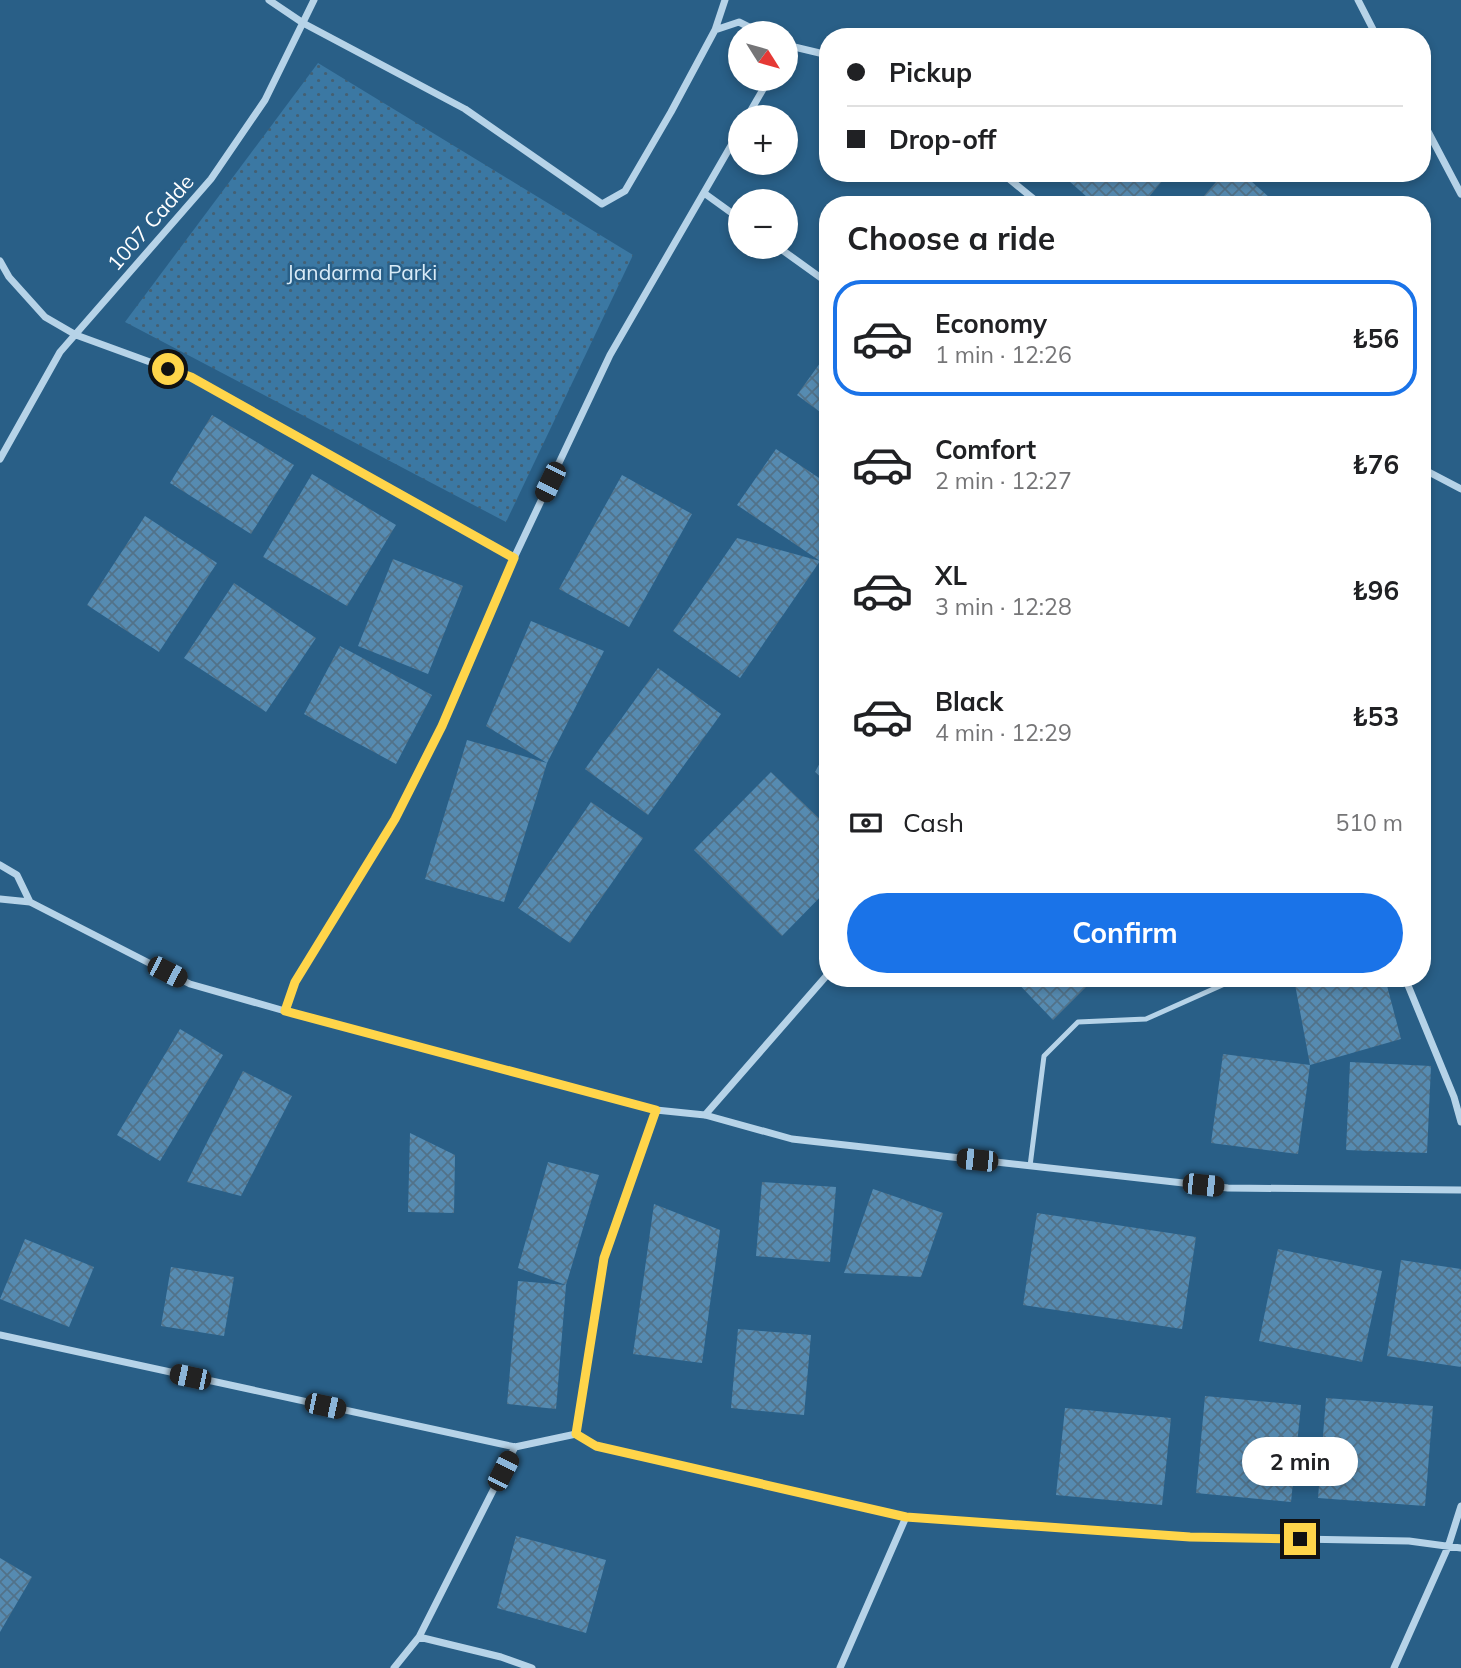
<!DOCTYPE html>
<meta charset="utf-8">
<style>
:root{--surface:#fff;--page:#f2f2f2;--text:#202124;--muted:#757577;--line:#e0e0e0;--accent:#1a73e8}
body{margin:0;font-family:Mulish,sans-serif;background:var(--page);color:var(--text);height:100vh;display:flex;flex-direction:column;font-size:26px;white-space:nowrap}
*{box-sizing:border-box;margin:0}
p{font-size:23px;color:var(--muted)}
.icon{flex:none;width:38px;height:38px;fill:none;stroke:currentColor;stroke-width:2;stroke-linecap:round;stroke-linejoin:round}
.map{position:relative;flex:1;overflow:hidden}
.details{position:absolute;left:819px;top:196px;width:612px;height:791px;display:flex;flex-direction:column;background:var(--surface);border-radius:28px;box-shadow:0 4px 10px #0003}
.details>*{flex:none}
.hud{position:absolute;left:819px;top:28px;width:612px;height:154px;border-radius:28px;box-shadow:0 4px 10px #0003;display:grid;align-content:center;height:154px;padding:0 28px;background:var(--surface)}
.needle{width:46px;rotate:127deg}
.tools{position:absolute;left:728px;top:21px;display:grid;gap:14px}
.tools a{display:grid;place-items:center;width:70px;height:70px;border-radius:50%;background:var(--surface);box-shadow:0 4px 10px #0003;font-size:35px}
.end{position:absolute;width:32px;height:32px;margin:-16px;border:9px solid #ffd54a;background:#111;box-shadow:0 0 0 4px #111}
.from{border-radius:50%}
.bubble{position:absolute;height:49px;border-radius:24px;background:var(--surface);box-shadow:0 4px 10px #0003;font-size:23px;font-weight:700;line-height:49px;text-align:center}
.car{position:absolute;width:21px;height:42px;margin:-21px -10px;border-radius:9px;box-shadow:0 0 5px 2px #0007;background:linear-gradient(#222 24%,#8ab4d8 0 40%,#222 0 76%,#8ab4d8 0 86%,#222 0)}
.hud b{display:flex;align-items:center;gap:24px;height:66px;font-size:26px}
.hud b+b{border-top:2px solid var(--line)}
.hud i{width:18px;height:18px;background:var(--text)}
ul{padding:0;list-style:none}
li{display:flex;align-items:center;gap:21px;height:116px;margin:0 14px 10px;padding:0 14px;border:4px solid transparent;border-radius:28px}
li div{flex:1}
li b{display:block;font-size:26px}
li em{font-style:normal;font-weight:700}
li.active{border-color:var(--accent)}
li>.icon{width:63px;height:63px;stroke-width:1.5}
h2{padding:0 28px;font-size:32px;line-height:84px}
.pay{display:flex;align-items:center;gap:18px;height:77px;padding:0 28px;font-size:26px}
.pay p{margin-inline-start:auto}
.button{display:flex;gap:14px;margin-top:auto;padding:14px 28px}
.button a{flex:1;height:80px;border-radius:42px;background:var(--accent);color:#fff;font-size:28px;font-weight:700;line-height:80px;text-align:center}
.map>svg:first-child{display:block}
.grass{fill:url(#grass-dots)}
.building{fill:url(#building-cross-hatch)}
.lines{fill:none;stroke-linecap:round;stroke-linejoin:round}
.service{stroke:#b6d3e8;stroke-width:5}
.minor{stroke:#b6d3e8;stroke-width:7}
.route{stroke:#ffd54a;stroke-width:9}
.labels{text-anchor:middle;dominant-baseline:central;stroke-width:5;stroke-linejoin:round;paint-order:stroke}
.street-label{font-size:21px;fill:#fff;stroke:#295f87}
.park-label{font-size:21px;fill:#d9ebf7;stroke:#295f87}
</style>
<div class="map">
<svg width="1461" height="1668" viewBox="0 0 1461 1668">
<defs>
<pattern id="grass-dots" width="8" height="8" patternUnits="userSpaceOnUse" patternTransform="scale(1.75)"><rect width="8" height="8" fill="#3b78a3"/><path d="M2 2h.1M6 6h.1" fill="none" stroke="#446073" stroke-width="1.8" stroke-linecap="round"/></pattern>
<pattern id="building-cross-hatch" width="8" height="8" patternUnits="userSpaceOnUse" patternTransform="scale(1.75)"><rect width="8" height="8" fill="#568bb1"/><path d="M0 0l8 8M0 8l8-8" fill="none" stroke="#527289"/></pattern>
</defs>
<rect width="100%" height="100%" fill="#295f87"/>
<path class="grass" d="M318,63L633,255L506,522L125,322Z"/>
<path class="building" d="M1060,173H1169L1142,205H1096Z
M1224,173H1242L1278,205H1196Z
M828,352V418L797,395Z
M212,415L294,465L251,534L170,483Z
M776,449L828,484V550L820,561L737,505Z
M312,474L396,525L347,606L263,557Z
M622,475L692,514L629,627L559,589Z
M145,516L217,563L159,652L87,605Z
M737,538L820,561L740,678L673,631Z
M393,559L463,586L428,674L358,646Z
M234,583L316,638L266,712L184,658Z
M531,621L604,651L547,763L486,726Z
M340,646L432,695L396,764L304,714Z
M658,668L721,714L648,815L585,769Z
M467,740L547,763L504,902L425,879Z
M828,748V784L815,772Z
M771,772L828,827V889L782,936L694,850Z
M591,802L643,838L570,943L518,908Z
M1013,978H1095L1053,1020Z
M1298,978H1385L1401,1039L1310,1065L1294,979Z
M180,1029L223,1055L160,1161L117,1135Z
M1223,1054L1310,1065L1298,1154L1211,1143Z
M1350,1062L1431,1066L1427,1153L1346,1150Z
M243,1071L292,1096L241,1196L187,1182Z
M410,1133L455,1155L454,1213L408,1212Z
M548,1162L599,1175L566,1285L518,1268Z
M762,1182L836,1187L830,1262L756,1256Z
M873,1189L943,1213L921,1277L844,1273Z
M654,1204L720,1230L702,1363L633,1354Z
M1037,1213L1196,1237L1182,1329L1023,1305Z
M25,1239L94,1267L69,1327L0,1299Z
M1278,1249L1382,1271L1362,1362L1259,1341Z
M1401,1260L1461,1269V1367L1387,1356Z
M171,1267L234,1277L224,1336L161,1326Z
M518,1281L566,1285L556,1409L507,1404Z
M738,1329L811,1335L804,1415L731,1408Z
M1205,1396L1301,1405L1291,1502L1196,1493Z
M1326,1398L1433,1406L1425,1506L1318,1498Z
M1065,1408L1171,1418L1162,1505L1056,1495Z
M516,1536L606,1560L586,1633L497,1608Z
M0,1558L32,1577L0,1632Z"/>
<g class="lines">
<path class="service" d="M1030,1166L1044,1056L1078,1022L1146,1019L1238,978"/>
<path class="minor" d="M269,0L303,23L465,109L602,204L625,191L671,112L715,30L739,22L761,33
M1358,0L1377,37
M715,30L725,0
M786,45L828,55
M747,117L769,79
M1423,122L1461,194
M1002,173L1041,205
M704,193L740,219
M778,247L828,283
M0,261L9,277L45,317L76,335L191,377L514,558
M0,459L60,352L211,179L265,100L314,0
M1423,469L1461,489
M0,865L17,875L30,902
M0,899L30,902L190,984L285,1011L656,1110L705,1115L792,1139L1228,1188L1461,1190
M1405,978L1454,1097L1461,1122
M285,1011L295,982L395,819L442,726L514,558L610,355L740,130
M705,1115L828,974
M0,1335L515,1447L576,1434L596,1446L906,1517L1190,1537L1409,1541L1461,1548
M576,1434L604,1258L656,1110
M419,1637L501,1657L532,1668
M394,1668L419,1637L515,1447
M840,1668L906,1517
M1394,1668L1448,1547L1461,1506"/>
</g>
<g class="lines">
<path class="route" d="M168,369L191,377L514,558L442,726L395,819L295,982L285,1011L656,1110L604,1258L576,1434L596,1446L906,1517L1190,1537L1300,1539"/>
</g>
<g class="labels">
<g class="street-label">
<text transform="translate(150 222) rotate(-49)">1007 Cadde</text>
</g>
<g class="park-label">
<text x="362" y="272">Jandarma Parki</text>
</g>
</g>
</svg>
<div class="tools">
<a><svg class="needle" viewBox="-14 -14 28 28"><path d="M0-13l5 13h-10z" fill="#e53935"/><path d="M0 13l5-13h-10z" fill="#757577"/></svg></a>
<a>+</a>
<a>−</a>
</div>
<i class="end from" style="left:168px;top:369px"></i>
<i class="end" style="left:1300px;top:1539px"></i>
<div class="bubble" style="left:1242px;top:1437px;width:116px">2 min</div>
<i class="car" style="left:550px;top:482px;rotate:206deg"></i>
<i class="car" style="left:167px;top:972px;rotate:117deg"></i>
<i class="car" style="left:977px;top:1160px;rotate:276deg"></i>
<i class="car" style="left:1203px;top:1185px;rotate:96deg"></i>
<i class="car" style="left:190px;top:1377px;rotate:282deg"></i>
<i class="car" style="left:325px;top:1406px;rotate:102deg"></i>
<i class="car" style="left:503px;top:1471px;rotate:27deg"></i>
<div class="hud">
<b><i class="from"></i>Pickup</b>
<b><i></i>Drop-off</b>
</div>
<section class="details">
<h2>Choose a ride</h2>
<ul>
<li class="active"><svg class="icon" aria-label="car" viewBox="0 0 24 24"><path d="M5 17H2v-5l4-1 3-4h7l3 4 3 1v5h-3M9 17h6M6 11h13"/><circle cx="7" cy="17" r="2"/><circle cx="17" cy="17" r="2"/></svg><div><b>Economy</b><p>1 min · 12:26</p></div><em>₺56</em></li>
<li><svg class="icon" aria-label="car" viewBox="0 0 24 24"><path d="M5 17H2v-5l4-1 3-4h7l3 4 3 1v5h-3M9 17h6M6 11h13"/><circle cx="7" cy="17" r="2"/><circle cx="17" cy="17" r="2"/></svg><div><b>Comfort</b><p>2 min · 12:27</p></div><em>₺76</em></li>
<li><svg class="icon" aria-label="car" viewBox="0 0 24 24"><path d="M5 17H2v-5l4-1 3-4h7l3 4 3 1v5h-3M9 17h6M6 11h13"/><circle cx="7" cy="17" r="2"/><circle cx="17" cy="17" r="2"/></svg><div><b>XL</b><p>3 min · 12:28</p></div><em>₺96</em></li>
<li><svg class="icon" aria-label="car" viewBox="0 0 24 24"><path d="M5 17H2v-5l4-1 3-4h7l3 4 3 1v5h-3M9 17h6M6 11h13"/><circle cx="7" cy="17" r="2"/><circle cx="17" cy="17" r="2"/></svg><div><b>Black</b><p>4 min · 12:29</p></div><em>₺53</em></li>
</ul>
<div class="pay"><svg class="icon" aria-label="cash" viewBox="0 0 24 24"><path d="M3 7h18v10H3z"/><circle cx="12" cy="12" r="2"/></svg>Cash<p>510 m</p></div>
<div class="button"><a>Confirm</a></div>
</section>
</div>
